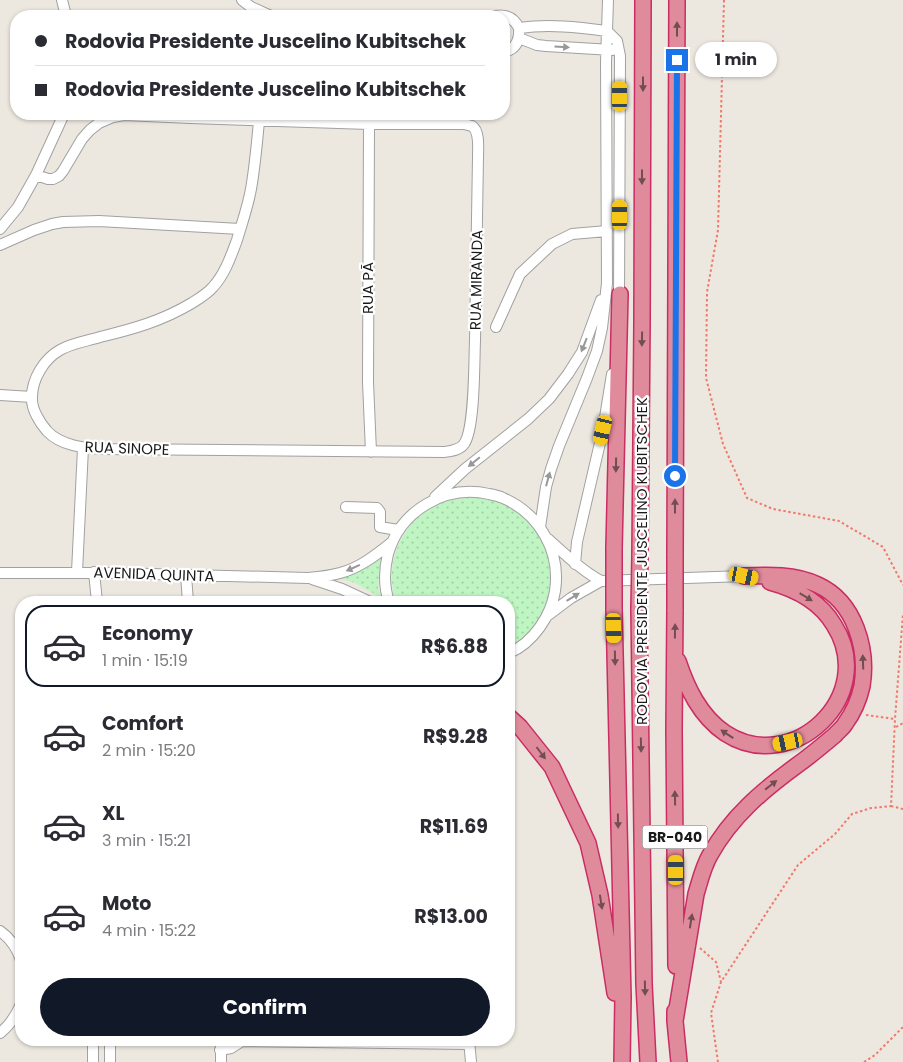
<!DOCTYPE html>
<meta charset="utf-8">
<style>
:root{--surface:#fff;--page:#f2f2f3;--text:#2b2b33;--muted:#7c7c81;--line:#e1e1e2;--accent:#111827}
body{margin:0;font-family:Poppins,sans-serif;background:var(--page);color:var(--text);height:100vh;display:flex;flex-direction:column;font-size:19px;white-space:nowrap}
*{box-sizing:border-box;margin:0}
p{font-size:16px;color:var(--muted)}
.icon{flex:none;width:28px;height:28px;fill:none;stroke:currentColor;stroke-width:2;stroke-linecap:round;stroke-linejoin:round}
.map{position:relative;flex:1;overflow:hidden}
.panel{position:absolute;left:15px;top:596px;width:500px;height:450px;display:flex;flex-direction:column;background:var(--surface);border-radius:20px;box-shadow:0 1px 4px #0004}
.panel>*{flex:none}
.hud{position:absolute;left:10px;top:10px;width:500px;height:110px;border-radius:20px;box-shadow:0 1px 4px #0004;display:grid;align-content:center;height:110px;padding:0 25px;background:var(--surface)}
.end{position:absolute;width:22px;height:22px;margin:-11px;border:6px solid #1a73e8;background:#fff;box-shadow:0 0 0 2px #fff}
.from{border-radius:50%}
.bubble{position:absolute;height:35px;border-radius:18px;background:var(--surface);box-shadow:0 1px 4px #0004;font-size:16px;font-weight:700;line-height:35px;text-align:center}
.car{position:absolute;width:15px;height:30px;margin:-15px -8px;border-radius:6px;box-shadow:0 0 4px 1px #0007;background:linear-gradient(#f5c518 24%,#345 0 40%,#f5c518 0 76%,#345 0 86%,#f5c518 0)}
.hud b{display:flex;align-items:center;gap:18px;height:48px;font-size:19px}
.hud b+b{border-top:1px solid var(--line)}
.hud i{width:12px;height:12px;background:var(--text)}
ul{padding:9px 0 0;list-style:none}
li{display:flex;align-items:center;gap:15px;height:82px;margin:0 10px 8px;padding:0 15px;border:2px solid transparent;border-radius:20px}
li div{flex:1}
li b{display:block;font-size:19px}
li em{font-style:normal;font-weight:700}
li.active{border-color:var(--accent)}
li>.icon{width:45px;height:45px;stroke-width:1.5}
.action{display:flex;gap:10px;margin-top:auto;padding:10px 25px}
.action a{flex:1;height:58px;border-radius:30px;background:var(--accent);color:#fff;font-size:20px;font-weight:700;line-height:58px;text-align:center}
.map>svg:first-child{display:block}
.park{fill:url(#park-dots)}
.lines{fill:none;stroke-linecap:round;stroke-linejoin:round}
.minor-casing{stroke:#a1a1a1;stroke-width:12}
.highway-casing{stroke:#ca2d64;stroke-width:18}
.path{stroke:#f1796c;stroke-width:2;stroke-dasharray:2.5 2.5;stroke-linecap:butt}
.minor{stroke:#fff;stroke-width:10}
.highway{stroke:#e08b9b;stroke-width:15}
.highway-bridge-casing{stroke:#ca2d64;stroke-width:18;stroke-linecap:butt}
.highway-bridge{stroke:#e08b9b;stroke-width:15}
.oneway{fill:#734d54}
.oneway2{fill:#989898}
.route{stroke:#1a73e8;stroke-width:6}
.labels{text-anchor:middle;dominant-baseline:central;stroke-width:4.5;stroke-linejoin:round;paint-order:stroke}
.shield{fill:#fff;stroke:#5f5f5f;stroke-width:1}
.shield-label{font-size:14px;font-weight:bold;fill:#1a1a1a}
.street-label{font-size:15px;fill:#1a1a1a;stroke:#fff}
</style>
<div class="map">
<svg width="903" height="1062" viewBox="0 0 903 1062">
<defs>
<pattern id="park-dots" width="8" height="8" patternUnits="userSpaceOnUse" patternTransform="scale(1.25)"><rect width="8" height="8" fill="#bef5c2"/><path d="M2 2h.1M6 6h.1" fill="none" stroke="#a3d1a6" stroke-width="1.8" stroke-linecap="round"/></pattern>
</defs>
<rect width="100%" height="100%" fill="#ece8e0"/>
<path class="park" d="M475,497C487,499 498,501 509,506C547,526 562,575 543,612C535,628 524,640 509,648V602H396C383,563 402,519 441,503C452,499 464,498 475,497Z
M385,554L379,573L378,588L384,602L373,593L355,583L338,578L369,567Z"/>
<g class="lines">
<g class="minor-casing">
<path id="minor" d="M62,0L66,16
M242,0L251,7L271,16
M495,16C506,14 514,18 519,28C520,40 516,49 504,52
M519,28C549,24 577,27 607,31
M607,31L617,41L620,56L619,300
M519,38L537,45L546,46L612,50
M369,124L368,382L371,452
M36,175L48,179H53L59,176L63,171L82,139L90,130L99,123L113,117L124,115L191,118L369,124H463C465,124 471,126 472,126C480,131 478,149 478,157C477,218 476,280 475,341C474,362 475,429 464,444C460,450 451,451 444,452L103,449C84,448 61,446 47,431C40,423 31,409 32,397C32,379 44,359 60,350C72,343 87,341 100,337C133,329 162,321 192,303C200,298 207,294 213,287C225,274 231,256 237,240C242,223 248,206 251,189C255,166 257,143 259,121
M0,229L18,207L36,175L64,114
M0,245L34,230L52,224L63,222L99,221L240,229
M496,327L520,274L552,244L572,234L607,231
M0,395L32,397
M435,497L465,469L528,419L549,399L568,374L582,352L601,300
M346,507L377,508L380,512V527L398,530
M540,527L546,487L551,469L559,446L587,378L597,351L602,328L607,283L606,62L608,0
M548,539C565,554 581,570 601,581
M575,564L577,542L603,430L612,374
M77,572L83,448
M94,572L97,602
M0,573H112L308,578C319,577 330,576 340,573C359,568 375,556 391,543
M186,575L188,602
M312,579L342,589L370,602
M389,602C384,587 384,570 388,554C400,511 445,484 489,494C494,495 499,496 503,498C540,514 561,552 555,591C551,616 533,643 509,653
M547,616L571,598L601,581L744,576
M0,931C10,938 17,948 21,960
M0,1033C10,1025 16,1016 21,1004
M93,1040V1062
M110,1040V1062
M469,1040L471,1062
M220,1050L231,1048L242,1041L469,1044
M221,1062V1040"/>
</g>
<g class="highway-casing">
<path id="highway" d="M614,548L620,294
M675,555L677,0
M640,556L642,323L643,0
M614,609L623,997L622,1062
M639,609L644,984L648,1062
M675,610L674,730L676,966
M678,661C687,688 700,716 725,733C792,777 879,696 834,625C820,601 796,589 770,582
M509,717L520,727L552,767L588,843L600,895L615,993
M675,1011V1021L679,1062
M675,1021L696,894C700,881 703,867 710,855C731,817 762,791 796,766C810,756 822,746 835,735C838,731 843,728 845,724C853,713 859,700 862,686C868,649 855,602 818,585C795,574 769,575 744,576"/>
</g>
<path class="path" d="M724,0L718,230L707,292L706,378L723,444L747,498L773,509L839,521L883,547L903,585
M866,715L895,719
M896,727L903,723
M891,806L903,809
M700,948L716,962L721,982
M718,1062L711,1013L721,982L798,865L835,834L852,814L871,808L891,806L895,719L903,614
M864,1062L875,1055L903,1027"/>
<use href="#minor" class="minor"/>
<use href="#highway" class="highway"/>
<g class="highway-bridge-casing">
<path id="highway-bridge" d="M675,555V610
M614,609V548
M639,609L640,556"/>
</g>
<use href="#highway-bridge" class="highway-bridge"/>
</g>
<defs><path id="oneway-solid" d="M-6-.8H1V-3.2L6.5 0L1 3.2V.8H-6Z" transform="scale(1.25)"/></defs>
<g class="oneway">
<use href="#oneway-solid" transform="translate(677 29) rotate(-90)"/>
<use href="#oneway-solid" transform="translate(643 84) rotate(90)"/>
<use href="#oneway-solid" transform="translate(642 177) rotate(90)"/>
<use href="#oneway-solid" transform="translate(642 339) rotate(91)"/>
<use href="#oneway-solid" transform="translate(616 465) rotate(91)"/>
<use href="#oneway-solid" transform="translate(675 506) rotate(-90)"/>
<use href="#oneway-solid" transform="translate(806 597) rotate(31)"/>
<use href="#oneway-solid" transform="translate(675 631) rotate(-89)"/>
<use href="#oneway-solid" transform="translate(615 658) rotate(89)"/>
<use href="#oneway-solid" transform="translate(863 662) rotate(-92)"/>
<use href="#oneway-solid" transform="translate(727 734) rotate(-147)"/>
<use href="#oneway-solid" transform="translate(641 745) rotate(89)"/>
<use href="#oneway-solid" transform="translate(541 753) rotate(53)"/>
<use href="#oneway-solid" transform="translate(771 785) rotate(-38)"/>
<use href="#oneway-solid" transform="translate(675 798) rotate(-91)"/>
<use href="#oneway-solid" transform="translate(618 821) rotate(89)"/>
<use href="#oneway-solid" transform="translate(601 902) rotate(81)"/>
<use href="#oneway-solid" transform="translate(691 921) rotate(-81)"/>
<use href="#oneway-solid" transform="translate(645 988) rotate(89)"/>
</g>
<g class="oneway2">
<use href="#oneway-solid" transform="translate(562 47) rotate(4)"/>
<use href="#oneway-solid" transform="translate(584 345) rotate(112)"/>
<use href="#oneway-solid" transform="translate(474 462) rotate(141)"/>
<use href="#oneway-solid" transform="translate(548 479) rotate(-75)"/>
<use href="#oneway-solid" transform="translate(353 568) rotate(156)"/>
<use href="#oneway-solid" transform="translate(573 597) rotate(-31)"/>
</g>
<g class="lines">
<path class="route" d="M675,476L677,60"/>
</g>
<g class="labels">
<rect class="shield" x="642.5" y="825.5" width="65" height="23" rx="4"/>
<g class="shield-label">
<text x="675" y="837">BR-040</text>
</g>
<g class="street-label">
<text transform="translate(476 280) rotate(-89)">RUA MIRANDA</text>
<text transform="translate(367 288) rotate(-90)">RUA PÃ</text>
<text transform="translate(127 448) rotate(2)">RUA SINOPE</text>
<text transform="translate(641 561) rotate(-90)">RODOVIA PRESIDENTE JUSCELINO KUBITSCHEK</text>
<text transform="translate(154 574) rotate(2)">AVENIDA QUINTA</text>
</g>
</g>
</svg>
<i class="end from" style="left:675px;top:476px"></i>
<i class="end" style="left:677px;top:60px"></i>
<div class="bubble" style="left:695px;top:42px;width:82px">1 min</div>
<i class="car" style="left:620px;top:96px;rotate:0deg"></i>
<i class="car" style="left:620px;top:215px;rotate:0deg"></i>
<i class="car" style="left:603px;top:430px;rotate:193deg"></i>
<i class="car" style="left:744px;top:576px;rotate:102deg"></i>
<i class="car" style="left:614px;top:628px;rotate:178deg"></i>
<i class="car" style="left:788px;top:742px;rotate:258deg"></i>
<i class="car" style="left:676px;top:870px;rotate:0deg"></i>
<div class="hud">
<b><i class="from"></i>Rodovia Presidente Juscelino Kubitschek</b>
<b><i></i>Rodovia Presidente Juscelino Kubitschek</b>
</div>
<section class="panel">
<ul>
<li class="active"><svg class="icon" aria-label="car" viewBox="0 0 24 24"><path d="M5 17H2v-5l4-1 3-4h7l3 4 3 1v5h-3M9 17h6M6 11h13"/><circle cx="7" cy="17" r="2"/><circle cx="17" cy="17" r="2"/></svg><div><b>Economy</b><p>1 min · 15:19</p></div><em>R$6.88</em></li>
<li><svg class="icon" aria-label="car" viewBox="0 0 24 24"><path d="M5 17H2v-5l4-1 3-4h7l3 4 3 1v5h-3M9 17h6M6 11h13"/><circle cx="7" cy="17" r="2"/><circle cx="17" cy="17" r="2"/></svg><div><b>Comfort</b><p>2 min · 15:20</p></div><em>R$9.28</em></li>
<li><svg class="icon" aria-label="car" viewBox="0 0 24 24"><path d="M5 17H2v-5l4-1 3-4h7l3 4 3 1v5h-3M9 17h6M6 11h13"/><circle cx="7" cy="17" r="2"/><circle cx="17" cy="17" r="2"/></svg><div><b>XL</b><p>3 min · 15:21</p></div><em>R$11.69</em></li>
<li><svg class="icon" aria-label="car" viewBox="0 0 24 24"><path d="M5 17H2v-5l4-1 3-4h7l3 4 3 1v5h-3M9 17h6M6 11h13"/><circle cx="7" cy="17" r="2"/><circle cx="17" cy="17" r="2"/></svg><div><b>Moto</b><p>4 min · 15:22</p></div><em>R$13.00</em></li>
</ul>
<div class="action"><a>Confirm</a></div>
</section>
</div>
